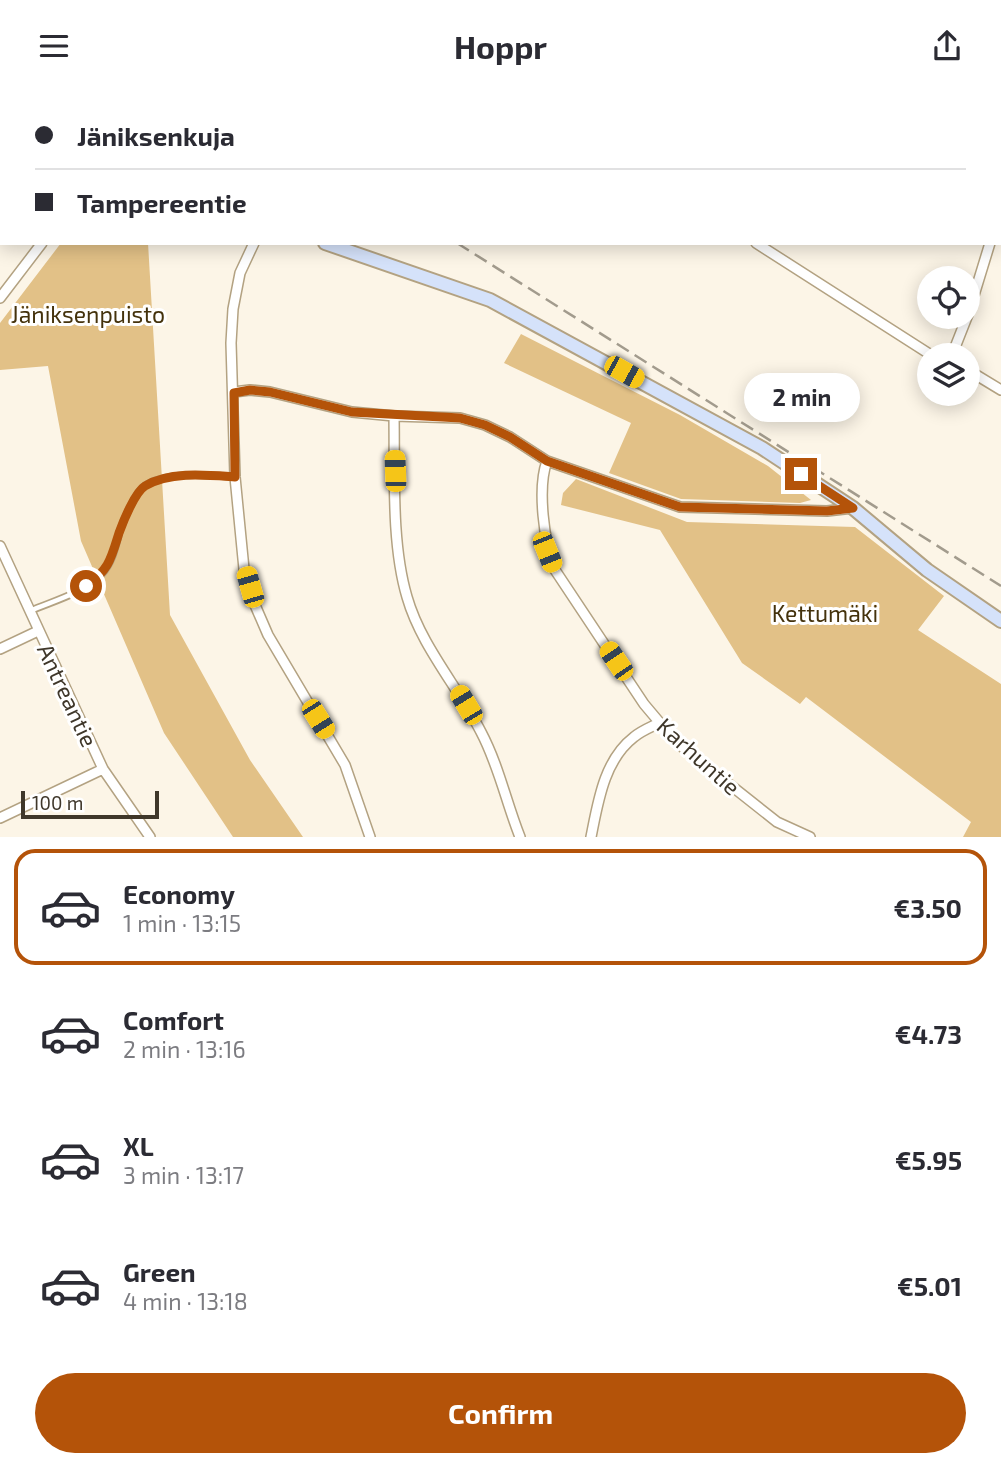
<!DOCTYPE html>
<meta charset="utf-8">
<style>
:root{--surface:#fff;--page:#f7f7f7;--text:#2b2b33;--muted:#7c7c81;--line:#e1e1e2;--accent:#b45309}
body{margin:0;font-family:"Exo 2",sans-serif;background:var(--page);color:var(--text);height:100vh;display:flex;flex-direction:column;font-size:26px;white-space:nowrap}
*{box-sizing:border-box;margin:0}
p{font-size:23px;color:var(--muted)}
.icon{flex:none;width:38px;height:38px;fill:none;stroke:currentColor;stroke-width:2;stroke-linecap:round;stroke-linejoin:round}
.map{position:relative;height:746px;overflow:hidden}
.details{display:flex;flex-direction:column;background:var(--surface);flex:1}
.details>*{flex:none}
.hud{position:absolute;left:0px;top:0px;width:1001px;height:154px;box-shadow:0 4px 18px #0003;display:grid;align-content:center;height:154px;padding:0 35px;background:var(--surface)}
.buttons{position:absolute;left:917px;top:175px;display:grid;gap:14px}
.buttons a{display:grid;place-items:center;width:63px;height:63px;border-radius:50%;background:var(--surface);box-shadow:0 4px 18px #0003;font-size:35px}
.scale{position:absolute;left:21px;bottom:18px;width:138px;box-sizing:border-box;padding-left:7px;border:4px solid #3f372a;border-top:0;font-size:19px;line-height:24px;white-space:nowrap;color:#3f372a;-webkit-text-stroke:5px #fff;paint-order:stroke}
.end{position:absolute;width:32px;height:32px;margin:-16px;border:9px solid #b45309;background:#fff;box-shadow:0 0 0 4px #fff}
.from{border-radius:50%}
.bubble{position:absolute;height:49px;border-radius:24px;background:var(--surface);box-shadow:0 4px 18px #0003;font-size:23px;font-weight:700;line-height:49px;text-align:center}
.car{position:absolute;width:21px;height:42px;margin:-21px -10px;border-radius:9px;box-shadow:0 0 5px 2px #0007;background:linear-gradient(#f5c518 24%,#345 0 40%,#f5c518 0 76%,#345 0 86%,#f5c518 0)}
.hud b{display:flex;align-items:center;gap:24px;height:66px;font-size:26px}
.hud b+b{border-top:2px solid var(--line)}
.hud i{width:18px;height:18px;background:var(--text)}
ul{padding:12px 0 0;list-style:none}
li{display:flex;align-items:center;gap:21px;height:116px;margin:0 14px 10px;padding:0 21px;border:4px solid transparent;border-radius:21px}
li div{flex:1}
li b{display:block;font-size:26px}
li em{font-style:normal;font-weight:700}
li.selected{border-color:var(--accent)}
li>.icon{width:63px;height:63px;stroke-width:1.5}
.button{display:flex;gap:14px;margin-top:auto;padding:14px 35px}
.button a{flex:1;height:80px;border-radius:42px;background:var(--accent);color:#fff;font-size:28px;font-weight:700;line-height:80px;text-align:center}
header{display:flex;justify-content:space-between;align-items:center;height:91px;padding:0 35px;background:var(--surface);font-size:32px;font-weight:700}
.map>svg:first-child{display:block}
.green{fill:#e2c187}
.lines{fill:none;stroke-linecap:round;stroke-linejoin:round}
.lane-casing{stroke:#b3a282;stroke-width:8}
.street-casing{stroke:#b3a282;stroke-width:12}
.secondary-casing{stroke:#b3a282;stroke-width:16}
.lane{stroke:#fff;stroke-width:4.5}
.street{stroke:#fff;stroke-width:9}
.secondary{stroke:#d5e2fa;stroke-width:12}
.rail{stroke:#a29b8d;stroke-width:2.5;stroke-dasharray:14 7;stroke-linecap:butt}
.route{stroke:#b45309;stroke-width:9}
.labels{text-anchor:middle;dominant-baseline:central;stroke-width:6;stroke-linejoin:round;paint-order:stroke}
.park-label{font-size:23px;fill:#44320c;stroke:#fff}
.street-label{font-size:23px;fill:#3f372a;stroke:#fff}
</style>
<header><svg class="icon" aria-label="menu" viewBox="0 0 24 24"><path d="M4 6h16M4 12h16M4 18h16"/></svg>Hoppr<svg class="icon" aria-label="share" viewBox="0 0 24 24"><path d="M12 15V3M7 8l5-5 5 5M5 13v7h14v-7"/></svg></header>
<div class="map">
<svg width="1001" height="746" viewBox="0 0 1001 746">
<rect width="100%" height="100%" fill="#fcf5e7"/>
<path class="green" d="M61,152H148L170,524L250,669L303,746H233L164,642L81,450L48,275L0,279V232Z
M521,243L680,324L768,375L811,409L800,412L681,408L609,382L631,332L504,272Z
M576,388L687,431L855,436L944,505L918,539L1001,593V746H963L971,731L806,606L800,613L742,572L660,439L561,414L563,402Z"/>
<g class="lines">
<g class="lane-casing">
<path id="lane" d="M940,304V303
M30,520C53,510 84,502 102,483C113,471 116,454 120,439C124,428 135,403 143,396C164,380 209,384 233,386"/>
</g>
<g class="street-casing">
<path id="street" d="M346,0L349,2
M999,121L1001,117
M254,152L240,182L233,218L231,252L235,386L244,478L255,514L268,544L345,674L370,746
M756,152L931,264
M0,207L42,152
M968,224L990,152
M952,264L967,226
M968,279L1001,299
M234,301L250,299L270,301L352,321L394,325L460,327L485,334L510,346L547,370L680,416L827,420L853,417
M394,325C395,382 391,452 407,506C421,555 458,596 481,641C499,675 506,711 520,746
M547,370C537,397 544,452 555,479L644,613L676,651L777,731L810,746
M0,455L103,678L150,746
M0,558L38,540
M0,727L103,678
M591,746C598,711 604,669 634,646C641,640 651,636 659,632"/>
</g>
<g class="secondary-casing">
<path id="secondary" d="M54,0L56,2
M106,0L107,2
M325,152L490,209L762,357L853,417L927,479L1001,530"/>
</g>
<use href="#lane" class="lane"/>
<use href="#street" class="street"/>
<use href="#secondary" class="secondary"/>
<path class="rail" d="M215,0L218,2
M228,0L231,2
M457,152L1001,495"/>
</g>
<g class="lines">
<path class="route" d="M86,495C109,479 111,468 119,442C123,431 135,401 145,395C170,380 207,384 235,386L234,302L250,299L270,301L352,321L460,327L485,334L510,346L547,370L680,416L827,420L853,417L801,383"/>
</g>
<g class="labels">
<g class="park-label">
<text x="88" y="223">Jäniksenpuisto</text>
<text x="825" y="522">Kettumäki</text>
</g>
<g class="street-label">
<text transform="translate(68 604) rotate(65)">Antreantie</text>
<text transform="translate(699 665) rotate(42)">Karhuntie</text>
</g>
</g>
</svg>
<div class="buttons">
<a><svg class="icon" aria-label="locate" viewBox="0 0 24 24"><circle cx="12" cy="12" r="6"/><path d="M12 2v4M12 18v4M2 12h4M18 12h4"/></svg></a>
<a><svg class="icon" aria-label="layers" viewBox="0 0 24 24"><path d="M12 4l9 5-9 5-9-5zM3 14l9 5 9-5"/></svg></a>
</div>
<div class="scale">100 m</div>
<i class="end from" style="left:86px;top:495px"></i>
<i class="end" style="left:801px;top:383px"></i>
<div class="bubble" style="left:744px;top:282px;width:116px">2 min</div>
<i class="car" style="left:624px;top:281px;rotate:119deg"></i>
<i class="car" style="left:395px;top:380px;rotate:358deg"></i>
<i class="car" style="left:547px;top:461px;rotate:158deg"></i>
<i class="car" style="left:250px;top:496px;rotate:344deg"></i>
<i class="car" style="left:616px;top:570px;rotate:326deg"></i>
<i class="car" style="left:466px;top:614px;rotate:329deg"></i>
<i class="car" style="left:318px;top:628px;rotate:148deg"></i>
<div class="hud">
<b><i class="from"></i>Jäniksenkuja</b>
<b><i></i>Tampereentie</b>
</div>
</div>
<section class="details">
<ul>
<li class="selected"><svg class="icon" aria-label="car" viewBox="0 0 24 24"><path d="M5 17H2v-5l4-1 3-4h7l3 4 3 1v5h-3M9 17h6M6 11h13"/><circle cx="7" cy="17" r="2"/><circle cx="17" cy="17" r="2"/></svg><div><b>Economy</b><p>1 min · 13:15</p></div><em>€3.50</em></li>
<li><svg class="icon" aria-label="car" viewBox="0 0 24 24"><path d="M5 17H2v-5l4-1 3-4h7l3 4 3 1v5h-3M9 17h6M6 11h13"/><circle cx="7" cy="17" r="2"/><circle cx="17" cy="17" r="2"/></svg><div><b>Comfort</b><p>2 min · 13:16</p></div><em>€4.73</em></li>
<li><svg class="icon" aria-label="car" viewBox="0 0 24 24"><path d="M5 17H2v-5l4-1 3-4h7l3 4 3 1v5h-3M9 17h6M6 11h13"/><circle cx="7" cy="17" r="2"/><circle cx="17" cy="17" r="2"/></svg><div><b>XL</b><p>3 min · 13:17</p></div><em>€5.95</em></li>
<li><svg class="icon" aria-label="car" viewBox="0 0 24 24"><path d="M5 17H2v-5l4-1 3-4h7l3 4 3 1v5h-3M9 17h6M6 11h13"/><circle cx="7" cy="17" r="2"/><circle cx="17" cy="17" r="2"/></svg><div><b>Green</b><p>4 min · 13:18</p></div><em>€5.01</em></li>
</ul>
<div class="button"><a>Confirm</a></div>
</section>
